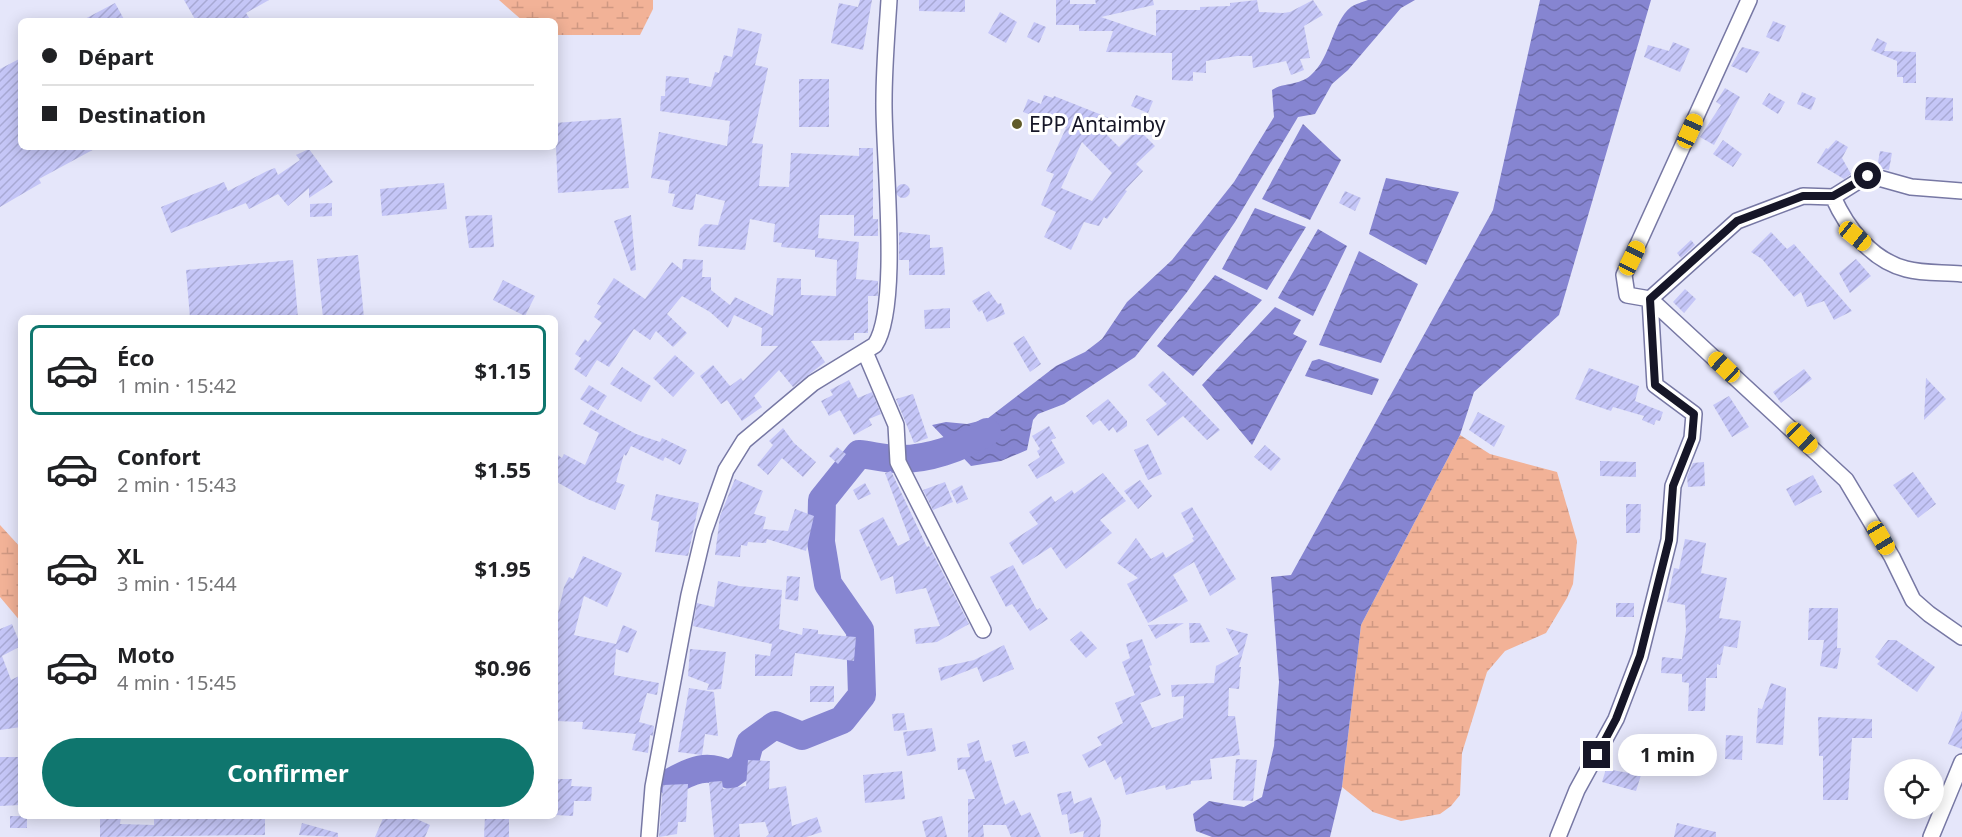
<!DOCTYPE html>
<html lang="fr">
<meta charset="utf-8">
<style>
:root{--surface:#fff;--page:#f2f2f2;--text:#202124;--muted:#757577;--line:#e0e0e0;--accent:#0f766e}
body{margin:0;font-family:"Noto Sans",sans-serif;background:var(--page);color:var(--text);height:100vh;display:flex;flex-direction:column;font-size:22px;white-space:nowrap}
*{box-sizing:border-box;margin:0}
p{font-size:20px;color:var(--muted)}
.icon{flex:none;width:33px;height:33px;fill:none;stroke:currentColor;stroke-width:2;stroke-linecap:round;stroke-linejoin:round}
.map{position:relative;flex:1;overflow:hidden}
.panel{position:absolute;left:18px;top:315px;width:540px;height:504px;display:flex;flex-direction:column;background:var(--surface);border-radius:9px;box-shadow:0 3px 15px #0003}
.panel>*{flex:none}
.banner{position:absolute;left:18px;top:18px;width:540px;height:132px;border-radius:9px;box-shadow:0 3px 15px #0003;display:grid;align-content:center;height:132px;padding:0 24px;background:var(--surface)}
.tools{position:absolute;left:1884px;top:759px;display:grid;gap:12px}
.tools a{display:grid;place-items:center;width:60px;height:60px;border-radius:50%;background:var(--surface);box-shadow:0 3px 15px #0003;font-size:30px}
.end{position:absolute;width:27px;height:27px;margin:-14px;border:8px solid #161627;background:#fff;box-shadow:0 0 0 3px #fff}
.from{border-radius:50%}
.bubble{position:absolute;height:42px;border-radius:21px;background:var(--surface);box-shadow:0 3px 15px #0003;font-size:20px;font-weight:700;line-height:42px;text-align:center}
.car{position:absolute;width:18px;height:36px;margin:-18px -9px;border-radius:8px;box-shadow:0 0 4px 2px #0007;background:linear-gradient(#f5c518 24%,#345 0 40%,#f5c518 0 76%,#345 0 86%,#f5c518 0)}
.banner b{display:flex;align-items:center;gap:21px;height:57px;font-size:22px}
.banner b+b{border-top:2px solid var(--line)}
.banner i{width:15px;height:15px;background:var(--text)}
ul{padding:10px 0 0;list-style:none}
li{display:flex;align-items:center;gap:18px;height:90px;margin:0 12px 9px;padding:0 12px;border:3px solid transparent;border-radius:9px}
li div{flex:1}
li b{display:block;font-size:22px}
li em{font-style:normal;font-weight:700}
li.active{border-color:var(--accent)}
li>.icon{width:54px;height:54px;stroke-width:1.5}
.button{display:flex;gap:12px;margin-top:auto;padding:12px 24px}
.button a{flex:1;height:69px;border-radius:36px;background:var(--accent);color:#fff;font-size:24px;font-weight:700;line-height:69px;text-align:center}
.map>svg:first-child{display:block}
.wetland{fill:url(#wetland-marsh)}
.water{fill:url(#water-waves)}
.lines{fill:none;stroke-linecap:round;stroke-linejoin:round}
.river{stroke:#8685d1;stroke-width:28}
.building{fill:url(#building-hatch);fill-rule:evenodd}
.street-casing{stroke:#7778a4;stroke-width:18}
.street{stroke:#fff;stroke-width:15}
.route{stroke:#161627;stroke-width:8}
.poi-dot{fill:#615b28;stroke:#fff;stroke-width:2}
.labels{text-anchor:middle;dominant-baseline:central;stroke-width:6;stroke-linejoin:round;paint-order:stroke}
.poi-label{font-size:21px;fill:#161627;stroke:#fff;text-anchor:start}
</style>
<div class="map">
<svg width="1962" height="837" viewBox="0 0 1962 837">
<defs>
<pattern id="wetland-marsh" width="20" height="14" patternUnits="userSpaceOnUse" patternTransform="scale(1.5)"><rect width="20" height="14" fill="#f2b297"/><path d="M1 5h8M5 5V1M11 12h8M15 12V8" fill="none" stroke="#cf9882"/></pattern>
<pattern id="water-waves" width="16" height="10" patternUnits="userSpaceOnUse" patternTransform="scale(1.5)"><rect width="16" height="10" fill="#8685d1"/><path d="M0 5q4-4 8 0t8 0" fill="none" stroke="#6d6caa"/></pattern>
<pattern id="building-hatch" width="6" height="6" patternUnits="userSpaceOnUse" patternTransform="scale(1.5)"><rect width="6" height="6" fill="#c5c6f7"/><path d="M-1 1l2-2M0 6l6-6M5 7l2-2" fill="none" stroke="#a8a9d4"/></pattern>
</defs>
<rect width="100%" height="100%" fill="#e5e6fa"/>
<path class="wetland" d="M499,0H653V9L640,35H555V21H523Z
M1460,435L1490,454L1557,472L1577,541L1573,584L1567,598L1546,633L1505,651L1487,672L1462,753L1460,795L1451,806L1440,814L1401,821L1373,812L1342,787L1361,625Z
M0,525L21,548V622L0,597Z"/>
<path class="water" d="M1368,0H1415L1401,8L1348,70L1332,84L1315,114L1298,117L1235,222L1187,292L1135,357L1064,404L1038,414L1033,420L1027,450L1001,461L971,466L932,425L946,422L967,424L987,419L1056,366L1085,352L1102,339L1127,302L1172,260L1234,182L1274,117L1272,90C1284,82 1299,86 1311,75C1331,58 1332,22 1351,7C1355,4 1363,2 1368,0Z
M1540,0H1651L1559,315L1474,392L1460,435L1361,625L1342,787L1330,837H1212L1196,831L1193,814L1209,801L1244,807L1262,797L1274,746L1279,682L1271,577L1291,575L1493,210Z
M1303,124L1341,160L1310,220L1262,199Z
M1386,178L1459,192L1426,265L1369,234Z
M1255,208L1306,227L1267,290L1222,269Z
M1318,229L1347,246L1313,316L1278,298Z
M1359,251L1418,284L1381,363L1319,345Z
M1215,275L1262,300L1193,376L1157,346Z
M1275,307L1301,320L1293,334L1307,341L1252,445L1202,385Z
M1319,359L1379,379L1372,395L1305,376L1312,361Z"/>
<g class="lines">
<path class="river" d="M671,782C692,770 707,763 730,775L744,765L750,743L775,725L802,736L842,720L862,695L860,630L828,584L821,542L822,500L859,454C871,455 884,459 897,459C927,460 961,448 987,432"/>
</g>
<path class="building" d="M184,0H269L246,13L251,21H196Z
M860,0H872L863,50L831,43L839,3L858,7Z
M919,0H965V12L919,11Z
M1056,0H1070V4H1096L1095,0H1153L1154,5L1101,17L1156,36V10H1200V7L1230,6V3L1257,0L1259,12L1283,13L1290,12L1313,0L1323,15L1304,26L1310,58L1300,59L1304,70L1291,75L1286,61L1253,68L1252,56H1237L1206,61V73L1193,72V81L1172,80V53L1106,52L1113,31H1079V25H1056Z
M115,3L125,21H81Z
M1000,12L1017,22L1006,43L988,33Z
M1773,21L1786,26L1779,42L1766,37Z
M1034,22L1046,27L1039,43L1027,37Z
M738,28L762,34L755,65L768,68L752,143L763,144L759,186L789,187L791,153L859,156V148H873V219H878V236H854V215H820L818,238L859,242L856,279L878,281V296H868V333H854V340L811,341L825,362L793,387L779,370L754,396L762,407L742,421L727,400L721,404L700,376L713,365L730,386L741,378L743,381L778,346H761L762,328L734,315L728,328L710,312L682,296L667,314L687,333L673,347L656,331L650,340L634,329L609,367L597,360L586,377L574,369L581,358L575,354L585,339L588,342L602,323L594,317L601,306L597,304L614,278L645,299L672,262L682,270L683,259L703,260L702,277H711V290L730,305L735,297L773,316L777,278L801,279V295L836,296L837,260L815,257V250L781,247L782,243L773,242L775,224L750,219L745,250L698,246L700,229L705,224L718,225L725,201L696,194L693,210L682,209L672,206L675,194L668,193L670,181L651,178L659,132L727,146L730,121L660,111L661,96H665L666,76L689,78V83L711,87L715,72L719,73L724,55L732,57Z
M1877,38L1887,43L1884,51L1916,52V83H1903V77H1897V61L1871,50Z
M1673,42L1690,49L1680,72L1644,57L1648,45L1669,51Z
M1742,47L1760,52L1747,73L1731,66Z
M21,58V147H98L39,179L41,183L0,207V69Z
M799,79H829V127H799Z
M1725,88L1740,97L1714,145L1700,137L1721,105L1716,102Z
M1802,92L1816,98L1811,110L1797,104Z
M1769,93L1785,102L1778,114L1762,104Z
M1044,95L1053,98L1054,96L1112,119L1106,134L1119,147L1138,129L1155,146L1136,164L1143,171L1125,190L1127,191L1107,219L1104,217L1099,226L1084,222L1071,250L1044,237L1056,212L1041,205L1054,174L1046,171L1066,128L1023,112L1028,99L1041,104ZM1082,142L1112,173L1092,201L1061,188Z
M1136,95L1153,101L1148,113L1131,106Z
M1926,97L1953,98V121L1925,120Z
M621,118L629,188L558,193L555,123Z
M1723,140L1742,154L1733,167L1713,154Z
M1836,140L1848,147L1842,158L1851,174L1844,179L1817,163L1826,148L1828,149Z
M309,149L333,182L309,198V188L288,206L278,194L249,209L246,203L171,233L161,207L224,182L228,191L267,171L275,168L278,175L300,160L296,155Z
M1880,151L1892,153L1889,170L1877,168Z
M444,183L447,209L382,216L380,189Z
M896 191a7 7 0 1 1 14 0a7 7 0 1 1-14 0Z
M1345,191L1361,198L1355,211L1339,203Z
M332,203V216L310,217V204Z
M492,215L494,247L469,248L465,216Z
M631,215L636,270L631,271L614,221Z
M899,232L930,235V248L943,247L945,275H909V260H899Z
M1771,232L1787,249L1794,244L1852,311L1834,320L1824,301L1807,307L1801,292L1794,297L1762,259L1751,252Z
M1691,240L1695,245L1681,258L1677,253Z
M358,255L364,318H323L317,259Z
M1856,259L1871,276L1850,293L1839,273Z
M293,260L298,318H190L186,270Z
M503,280L535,296L525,316L493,300Z
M1685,289L1696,299L1684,313L1673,302Z
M989,291L998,304L1001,303L1005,314L987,322L982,310L979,312L972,301Z
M950,308V328L925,329L924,310Z
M1024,336L1041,364L1030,372L1013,343Z
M675,355L695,373L673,397L653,378Z
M622,367L651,386L641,402L610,384Z
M1589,368L1639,386L1635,401L1663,412L1660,421L1656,420L1654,425L1642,420L1644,416L1613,407L1611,411L1575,399Z
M1804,369L1812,379L1781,403L1773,392Z
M1163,371L1220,430L1207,440L1183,416L1158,436L1146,420L1167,404L1148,385Z
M1926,378L1946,399L1924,420Z
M849,380L858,398L872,392L881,414L869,419L872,425L854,435L840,410L829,416L821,401L833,395L830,390Z
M589,385L607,396L598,410L580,399Z
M913,394L928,438L914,443L896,399Z
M1729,396L1749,427L1732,437L1713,405Z
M1108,399L1127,421V426L1117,433L1113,427L1109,431L1100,420L1093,425L1086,416Z
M591,410L636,434L660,442L662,438L687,450L680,465L665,457L663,461L631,446L626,456L624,454L616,482L625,485L615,510L587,499L555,481V453L562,458L564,454L585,465L599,433L583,424Z
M1478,412L1505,426L1494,447L1469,430Z
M1049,426L1056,438L1051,440L1065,463L1037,479L1028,465L1040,457L1037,451L1040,449L1032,436Z
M783,428L794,443L816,462L803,477L782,458L768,475L757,465L773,445L769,441Z
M1148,444L1162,474L1148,480L1134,450Z
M1265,445L1281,459L1271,471L1254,457Z
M837,447L846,454L838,464L829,456Z
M1600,461L1636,462V477L1600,476Z
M1704,462L1705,486L1688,487L1687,477L1693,463Z
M891,471L927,547L929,546L969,624L937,642L916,644L914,629L940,626L926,588L896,594L893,576L881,581L859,530L883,517L898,546L910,540L885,473Z
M1913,472L1936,504L1918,518L1893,485Z
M1103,473L1126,501L1100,520L1112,533L1066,569L1051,547L1023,565L1009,543L1038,524L1029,512L1051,496L1055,502L1072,490L1074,494Z
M1813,475L1822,492L1795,506L1786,489Z
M735,479L763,491L754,514L766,517L763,529L788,531L795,509L814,516L806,551L767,539L766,543L748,542L747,546L741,545L740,557L715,555L720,516Z
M1140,480L1152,496L1138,509L1124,491Z
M945,482L953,502L933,510L923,490Z
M865,483L871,494L858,500L853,490Z
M962,485L968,499L957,504L951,491Z
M656,494L699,503L688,556L655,552L659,522L651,520Z
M1626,504H1641L1640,533H1626Z
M1192,507L1236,579L1210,596L1194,562L1173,575L1188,601L1148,623L1127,584L1138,578L1117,563L1136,538L1151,559L1163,552L1166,558L1194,541L1192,538L1194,537L1181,513Z
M1685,539L1706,543L1701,573L1727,578L1719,618L1741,621L1737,648L1724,646L1720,665L1717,664V678H1706L1705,711H1688L1689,683L1682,682V674L1661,673L1662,657L1682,659L1686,630L1685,605L1667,602L1674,568L1679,569Z
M583,556L622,573L607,607L584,596L574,635L616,644L623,625L637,631L628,653L616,649L614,675L659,683L657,695L647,693L639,722L654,726L653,736L650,735L648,753L632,750L636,734L582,729L583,722L555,721V626L564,587L569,577L573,579Z
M1013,565L1037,610L1040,608L1048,619L1030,631L1012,604L1006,607L990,577Z
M787,576L800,577L798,601L785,599Z
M718,581L739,586L782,590L779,629L802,635L803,628L818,630V634L856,637L854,661L795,653L792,676H755V654L770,656L772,644L693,626L697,603L714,607Z
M1616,603H1634V617H1616Z
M1809,608H1838L1837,648H1841L1837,669L1820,666L1824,640H1808Z
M1184,623L1156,639L1148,625Z
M1189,623H1200L1210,642L1190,643Z
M12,624L21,646L2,656L11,680L21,675V727L0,730V629Z
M1226,628L1248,634L1239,667H1241L1239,689L1229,688L1228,716H1235L1240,755L1210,759L1212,779L1191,781V784L1166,790L1165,785L1126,795L1121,776L1115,780L1105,760L1089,768L1082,755L1102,745L1097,737L1123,723L1115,703L1135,695L1122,662L1130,658L1126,644L1142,639L1152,665L1149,666L1161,695L1140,703L1152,728L1183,718L1184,696L1172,697L1171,685L1214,683L1216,666L1239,654Z
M1081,631L1097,648L1086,658L1070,640Z
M1888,640H1896L1935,667L1917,692L1877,664L1880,661L1875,657Z
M1004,645L1014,669L983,682L977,667L941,681L938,668L974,660Z
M690,649L726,652L721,689L707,690L709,684L688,676Z
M1771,683L1786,688L1783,745L1756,743L1758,708L1762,709Z
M810,686H834V702H810Z
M689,688L714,692L718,736L705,734L702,755L678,752Z
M1962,711V749L1948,744Z
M904,713L907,730L894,731L892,714Z
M1818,717L1872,719V738H1852L1848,800H1823V756H1819Z
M932,728L936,751L907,756L903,732Z
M1726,735L1743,736L1742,760L1725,759Z
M979,740L985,762L991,760L1005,805L1014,800L1021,816L1030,812L1041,837H1011L1006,825H983L984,837H968V799H975L965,769L958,770L957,758L970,757L967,744Z
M1025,741L1029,753L1015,757L1012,745Z
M0,757H21V805L0,806Z
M1236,759L1257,760L1253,801L1233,800Z
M748,760L770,761L769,789L786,786L792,826L817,817L822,832L806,837H766L769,834L765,822L739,824L740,837H714L709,782L722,781L723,789L746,786Z
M1606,769L1641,775L1636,791L1602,782Z
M902,771L905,799L865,803L863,775Z
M555,779H572L571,786L592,787L591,801H574L573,816L555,815Z
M688,784L686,822H678L677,834L659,837L663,785Z
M1071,791L1074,804L1091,797L1101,821L1100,837H1083L1084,831L1070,834L1067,814L1062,815L1057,794Z
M10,816H27V828H10Z
M100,816L121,817L120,824L154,825V816H265V835L100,837Z
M384,816H410L430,825L425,837H375Z
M485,816H509V837H484Z
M942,816L947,837H926L922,821Z
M302,823L338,833V837L299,835Z
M1677,823L1716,832V837H1674Z"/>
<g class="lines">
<g class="street-casing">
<path id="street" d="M1749,0L1624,275L1627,295L1650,299L1846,480L1892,557L1913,600L1929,614L1962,637
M1962,191L1911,187L1868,175L1833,197C1847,228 1871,260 1906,269C1924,274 1944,272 1962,274
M865,352L896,425L898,462L983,630
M649,837L653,787L689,595L704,532L726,470L744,441L813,383L875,345C901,306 883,154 884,101C884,67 887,33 889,0
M1558,837L1577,790L1616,719L1640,656L1669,540L1673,486L1692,438L1694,414L1655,385L1650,299L1737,221L1803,196L1833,197
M1931,837L1962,762"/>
</g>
<use href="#street" class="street"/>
</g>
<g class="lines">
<path class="route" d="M1597,755L1616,719L1640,656L1669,540L1673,486L1692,438L1694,414L1655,385L1650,299L1737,221L1803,196H1833L1868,176"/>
</g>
<circle class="poi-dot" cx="1017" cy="124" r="6"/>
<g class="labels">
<g class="poi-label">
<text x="1029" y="124">EPP Antaimby</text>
</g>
</g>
</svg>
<div class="tools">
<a><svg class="icon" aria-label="locate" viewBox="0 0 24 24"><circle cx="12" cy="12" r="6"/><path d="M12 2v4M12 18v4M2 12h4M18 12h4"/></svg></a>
</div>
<i class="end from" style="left:1868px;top:176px"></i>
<i class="end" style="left:1597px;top:755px"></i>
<div class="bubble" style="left:1618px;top:734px;width:99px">1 min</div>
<i class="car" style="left:1690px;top:131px;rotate:24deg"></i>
<i class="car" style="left:1855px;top:236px;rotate:129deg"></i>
<i class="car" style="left:1632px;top:258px;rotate:26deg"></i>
<i class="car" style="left:1724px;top:367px;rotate:313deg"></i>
<i class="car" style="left:1802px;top:438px;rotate:134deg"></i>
<i class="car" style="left:1881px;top:538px;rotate:149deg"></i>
<div class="banner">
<b><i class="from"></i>Départ</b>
<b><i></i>Destination</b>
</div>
<section class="panel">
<ul>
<li class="active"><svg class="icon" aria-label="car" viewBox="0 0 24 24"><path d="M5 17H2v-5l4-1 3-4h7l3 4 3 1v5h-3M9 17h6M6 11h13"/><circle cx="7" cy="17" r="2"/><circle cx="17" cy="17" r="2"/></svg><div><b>Éco</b><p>1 min · 15:42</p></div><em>$1.15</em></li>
<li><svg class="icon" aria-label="car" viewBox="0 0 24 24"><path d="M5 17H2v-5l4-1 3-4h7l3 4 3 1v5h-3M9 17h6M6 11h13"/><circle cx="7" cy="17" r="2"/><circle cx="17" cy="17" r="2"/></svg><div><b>Confort</b><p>2 min · 15:43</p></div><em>$1.55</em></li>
<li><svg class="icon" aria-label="car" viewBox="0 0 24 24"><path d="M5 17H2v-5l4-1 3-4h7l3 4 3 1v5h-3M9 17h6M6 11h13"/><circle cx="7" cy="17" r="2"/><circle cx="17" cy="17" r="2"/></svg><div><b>XL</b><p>3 min · 15:44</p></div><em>$1.95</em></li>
<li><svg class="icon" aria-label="car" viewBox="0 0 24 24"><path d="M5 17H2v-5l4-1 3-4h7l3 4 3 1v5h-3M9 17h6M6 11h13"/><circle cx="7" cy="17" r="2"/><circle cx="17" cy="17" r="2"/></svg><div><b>Moto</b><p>4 min · 15:45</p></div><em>$0.96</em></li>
</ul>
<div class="button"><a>Confirmer</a></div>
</section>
</div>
